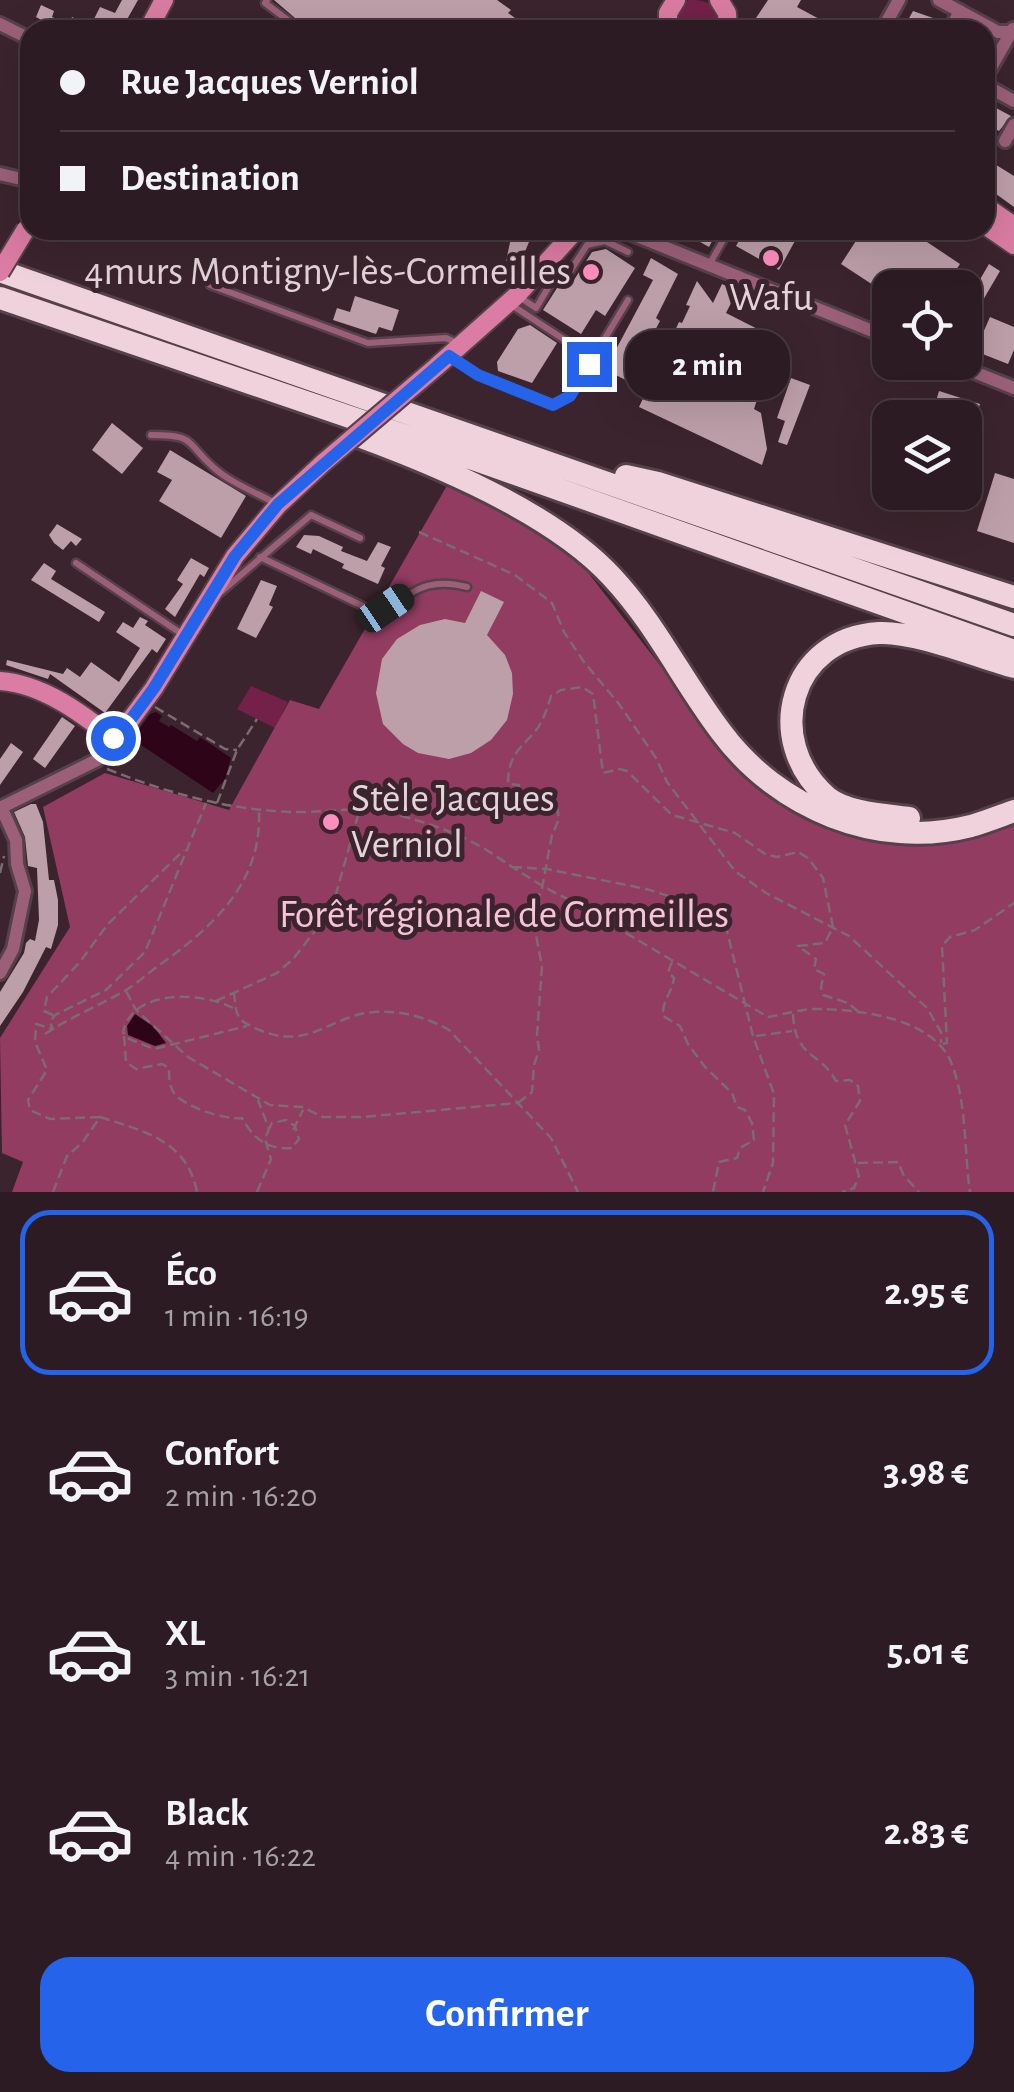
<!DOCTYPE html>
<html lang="fr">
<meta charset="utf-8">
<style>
:root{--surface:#2c1b22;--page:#38282f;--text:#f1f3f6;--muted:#a6a1a5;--line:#483940;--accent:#2563eb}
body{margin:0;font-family:"Alegreya Sans",sans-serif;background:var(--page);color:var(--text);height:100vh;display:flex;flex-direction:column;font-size:38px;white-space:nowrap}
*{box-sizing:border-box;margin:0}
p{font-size:32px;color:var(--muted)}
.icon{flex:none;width:55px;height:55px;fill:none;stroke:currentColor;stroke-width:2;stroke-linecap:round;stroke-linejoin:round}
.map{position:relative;height:1192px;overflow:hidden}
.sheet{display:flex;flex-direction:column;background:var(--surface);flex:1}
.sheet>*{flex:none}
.guide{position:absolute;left:20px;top:20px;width:975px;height:220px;border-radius:30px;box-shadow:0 10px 40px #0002,0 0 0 2px var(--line);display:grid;align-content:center;height:220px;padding:0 40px;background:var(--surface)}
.fabs{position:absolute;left:872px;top:270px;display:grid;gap:20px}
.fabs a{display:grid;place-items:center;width:110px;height:110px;border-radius:20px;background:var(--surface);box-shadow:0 10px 40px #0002,0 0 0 2px var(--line);font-size:50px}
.end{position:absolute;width:45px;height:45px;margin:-22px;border:12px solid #2563eb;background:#fff;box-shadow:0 0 0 5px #fff}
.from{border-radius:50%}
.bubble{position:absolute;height:70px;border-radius:30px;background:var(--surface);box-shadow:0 10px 40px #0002,0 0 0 2px var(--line);font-size:32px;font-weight:600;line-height:70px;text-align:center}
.car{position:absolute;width:30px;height:60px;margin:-30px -15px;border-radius:12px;box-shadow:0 0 8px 2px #0007;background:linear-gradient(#222 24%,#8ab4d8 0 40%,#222 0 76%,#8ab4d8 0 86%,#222 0)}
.guide b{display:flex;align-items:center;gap:35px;height:95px;font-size:38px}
.guide b+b{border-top:2px solid var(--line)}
.guide i{width:25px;height:25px;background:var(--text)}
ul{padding:18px 0 0;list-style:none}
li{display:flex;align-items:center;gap:30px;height:165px;margin:0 20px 15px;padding:0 20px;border:5px solid transparent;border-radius:30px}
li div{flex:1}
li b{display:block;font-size:38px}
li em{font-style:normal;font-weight:600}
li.current{border-color:var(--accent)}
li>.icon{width:90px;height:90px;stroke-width:1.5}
.button{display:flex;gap:20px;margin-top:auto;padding:20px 40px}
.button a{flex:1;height:115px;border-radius:30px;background:var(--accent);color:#fff;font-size:40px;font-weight:600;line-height:115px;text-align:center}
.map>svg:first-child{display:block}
.green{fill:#732149}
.forest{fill:#923c62}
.water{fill:#2e0419}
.building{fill:#bd9fa9}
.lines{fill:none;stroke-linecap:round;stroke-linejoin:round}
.lane-casing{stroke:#564049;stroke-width:11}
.street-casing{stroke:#564049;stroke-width:18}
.secondary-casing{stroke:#564049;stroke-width:22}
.highway-casing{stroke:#564049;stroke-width:28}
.path{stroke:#7e6a71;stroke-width:2.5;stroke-dasharray:10 5;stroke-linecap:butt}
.lane{stroke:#9b6078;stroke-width:6}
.street{stroke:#9b6078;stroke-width:12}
.secondary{stroke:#da7ca3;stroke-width:18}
.highway{stroke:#f0d2dc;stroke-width:22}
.secondary-bridge-casing{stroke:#564049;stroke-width:22;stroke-linecap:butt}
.secondary-bridge{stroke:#da7ca3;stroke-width:18}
.route{stroke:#2563eb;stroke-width:12}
.poi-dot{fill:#fe8ebd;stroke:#3b242d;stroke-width:4}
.labels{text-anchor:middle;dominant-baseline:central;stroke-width:10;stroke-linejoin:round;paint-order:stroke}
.poi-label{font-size:40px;fill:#e4d4d9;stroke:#3b242d;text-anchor:end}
.park-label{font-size:40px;fill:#f6c4d6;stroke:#3b242d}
</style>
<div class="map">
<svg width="1014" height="1192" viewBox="0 0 1014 1192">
<rect width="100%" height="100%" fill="#3b242d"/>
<path class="green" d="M689,0C713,0 718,7 720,30H675C673,18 678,6 689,0Z
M251,686L288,702L275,728L237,709Z"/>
<path class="forest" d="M449,482L569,548L708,727L790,808L945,837L1014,825V1192H12L23,1162L2,1153L0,1038L70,927L43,807L105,773L229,810L290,700L319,709Z"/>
<path class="water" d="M156,712L162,716L159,721L169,727L171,725L197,741L200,737L231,758L225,779L213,793L132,739L150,714Z
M135,1014L154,1027L166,1043L155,1046L128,1035L127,1026Z"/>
<path class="building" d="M122,0H138L125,23L136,30H107L109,26L94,19L100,7L115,13Z
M274,0H497L511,10L508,13L532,30H309Z
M768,0H801L797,7L823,21L818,30H760L752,24Z
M41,5L54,11L52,17L69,25L72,17L98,30H50L52,26L36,17Z
M913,11L933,18L927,30H911L908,20Z
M985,102L1011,116L999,131L985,124Z
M985,158L1014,176V207L985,186Z
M492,230H534L519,266L506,261L511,238Z
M679,230H718L709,247Z
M745,230H801L779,270L736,246Z
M863,230H909L960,264L944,288H890V296L841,264Z
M606,249L635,268L605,316L596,310L581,334L543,310L557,288L572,283L592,252Z
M651,258L678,274L656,318L660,321L628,381L605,370L653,280L643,275Z
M989,264L1000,271L979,307L968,300Z
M697,281L713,303L722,284L737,291L726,313L777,339L754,409L761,413L767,449L762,465L639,407L679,322L682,323L690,306L686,305Z
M355,296L399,310L392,331L379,327L376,334L333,320L337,308L350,312Z
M990,317L1014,327V350L1008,364L975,351Z
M530,325L557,343L532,383L498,371L497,362L518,329Z
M791,378L810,385L787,445L778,442L785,421L777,418Z
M939,391L980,404L967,446L965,418H931Z
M112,423L143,448L122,474L92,450Z
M170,450L246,496L221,538L159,501L172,480L157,472Z
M995,473L1014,479V543L977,531Z
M57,524L82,539L76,546L71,541L63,550L54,543L49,535Z
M304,535L319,536L343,547L341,551L367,561L378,542L391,547L381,566L385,568L378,584L342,568L344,564L323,554L313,549L311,554L296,547Z
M191,558L209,568L204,577L200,574L175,617L165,609L183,584L177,580Z
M44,563L56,571L51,579L105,612L99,622L31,580Z
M261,580L277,586L269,605L273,607L256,638L237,629Z
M481,591L504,602L487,635L505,655L512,673L513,694L507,720L491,740L471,753L449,759L418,753L403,744L383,724L376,693L382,659L397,639L420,625L445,619L465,623Z
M140,617L148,621L145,625L166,639L157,653L152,649L105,713L50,674L48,679L6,665L7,660L63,674L67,668L80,677L91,662L119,682L140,648L116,632L123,622L133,628Z
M62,717L75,726L45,768L33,759Z
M11,743L23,752L0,785V759Z
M31,804H36L43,822L49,880H54L58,900V925L51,949L46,947L23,992L0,1026V992L24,953L26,943L30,939L35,941L39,920L37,868L28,866L25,837L14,812Z"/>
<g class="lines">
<g class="lane-casing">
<path id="lane" d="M267,0L265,3L301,30
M709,265L729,230
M210,285L368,343L446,338L457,343
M518,296L536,308L551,283L567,276L587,245L605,241L628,252
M510,304L571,344
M450,356L479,375L553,405L570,396L628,300
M151,435C196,435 185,442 213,467C229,482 257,493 277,504
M260,557L369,609C405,613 409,572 467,587
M76,563L185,636
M221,592L311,515L360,538"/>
</g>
<g class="street-casing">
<path id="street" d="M939,0L998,32H1011
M0,24L30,39
M882,30L899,0
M950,30L960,11
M985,78L1013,29
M985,85L1014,101
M1005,141L1014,125
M0,174L30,181
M622,230L890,338
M949,362L1014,388
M0,808L97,760L113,738
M0,973L13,949L25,891L17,864L16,840L1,807"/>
</g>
<g class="secondary-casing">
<path id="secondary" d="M719,0L727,13L728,30
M148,30L164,0
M668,30V13L676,0
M985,206L1014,226
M985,225L1014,245
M436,367L517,295L576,230
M0,681C42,684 80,712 113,738L126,726L154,688L235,556L278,505L323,463"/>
</g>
<g class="highway-casing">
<path id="highway" d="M0,271L1014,625
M0,298L479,461L1014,651
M361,437C440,466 555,515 612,577C656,624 683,682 722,733C778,808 877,850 971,826C985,822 1000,816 1014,811
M626,476L658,483L1014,597
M909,818C885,815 847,813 827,797C762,740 790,638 879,633C914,631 978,657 1014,667"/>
</g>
<path class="path" d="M419,532L515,575L552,603L564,632L584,662L619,704L656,758L667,782L735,871L766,893L849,936L927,1008L941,1032V1043
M155,707L225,749L237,750
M107,769C168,793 227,810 293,812C323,813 355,806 385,812C420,820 454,831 485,849C513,867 539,886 570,900L768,1017C786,1014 804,1008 822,1009C863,1010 933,1019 951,1062C967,1101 964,1151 970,1192
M217,803L237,750L257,719
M512,867L547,869L646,889L710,909L725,923L753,1036L774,1094L773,1163L763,1192
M0,873L4,856
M672,962L668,972L674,978C672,993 662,1000 663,1016L680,1026L688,1044L705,1067L732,1093L737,1107L745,1110L752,1123L754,1140L740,1148L737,1158L719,1162L713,1192
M126,991L136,1010L188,1057L270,1105L302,1107L323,1117H363L517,1103
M234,992C236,1018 237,1021 262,1031C310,1050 331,1015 374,1012C400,1010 426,1017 449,1030L551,1138L578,1192
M216,1001L277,973L293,959L323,921L334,901L359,812
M233,1008C202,992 133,988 123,1032L127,1038L154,1049L247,1026
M793,1014C795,1059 819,1050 836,1081L850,1080L858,1086L860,1101L845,1125L859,1176L854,1188L842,1192
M53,1015L44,1011L47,997L79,963L108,924L184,850
M45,1034C69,1018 96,1007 121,993C134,986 146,975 158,966C212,928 262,883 259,812
M124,1036L126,1062L136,1069L162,1064L169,1068C169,1077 169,1085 174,1093C184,1107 225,1120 242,1118C254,1139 267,1150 292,1148L299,1139L295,1126L286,1120L272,1123L269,1129
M756,1036L792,1031
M943,1044L947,1043L942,946L950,937L975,930L1014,903
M518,1103L532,1092L534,1065L539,1050L537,1035L542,966L532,915L542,888L552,835L559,819L557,807L546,795L534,810L520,801L519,785L508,784C508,758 517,751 533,734C543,723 547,709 551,696L561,690L582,687L593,694L603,773L620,769L627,771L672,815L735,833L765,854L777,857L798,852L808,858L823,878L833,927L825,943L798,946L816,959L814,969L824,974L821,987L823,995L848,1003L860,1013
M100,1117L50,1119L30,1110L28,1100L47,1070L35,1042L36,1024L53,1029L50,1022L55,1015L106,990L145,952L206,803
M293,1130L303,1110
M858,1163L898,1162L904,1176L919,1192
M53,1192L67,1156L82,1143L100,1117C143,1131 187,1140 197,1192
M257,1192L271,1159L265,1139L269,1129L258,1100"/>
<use href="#lane" class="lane"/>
<use href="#street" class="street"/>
<use href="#secondary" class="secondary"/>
<use href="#highway" class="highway"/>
<g class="secondary-bridge-casing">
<path id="secondary-bridge" d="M0,272L26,229
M323,463L436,367"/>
</g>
<use href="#secondary-bridge" class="secondary-bridge"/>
</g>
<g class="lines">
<path class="route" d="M113,738L126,726L154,688L235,556L278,504L449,356L478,375L553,405L570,396L589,364"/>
</g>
<g class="poi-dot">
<circle cx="771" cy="258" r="10"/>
<circle cx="591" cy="272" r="10"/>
<circle cx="331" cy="822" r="10"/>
</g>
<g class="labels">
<g class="poi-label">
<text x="571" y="272">4murs Montigny-lès-Cormeilles</text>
<text x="771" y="298" text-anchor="middle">Wafu</text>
<text x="351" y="799" text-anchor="start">Stèle Jacques<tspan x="351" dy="46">Verniol</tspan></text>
</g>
<g class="park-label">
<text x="504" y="915">Forêt régionale de Cormeilles</text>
</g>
</g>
</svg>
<div class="fabs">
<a><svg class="icon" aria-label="locate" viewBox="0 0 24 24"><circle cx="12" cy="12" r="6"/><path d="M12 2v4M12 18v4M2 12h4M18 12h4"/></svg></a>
<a><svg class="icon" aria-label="layers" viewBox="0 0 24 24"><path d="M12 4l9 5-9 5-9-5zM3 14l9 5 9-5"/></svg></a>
</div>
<i class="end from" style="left:113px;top:738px"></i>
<i class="end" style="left:589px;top:364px"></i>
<div class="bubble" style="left:625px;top:330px;width:165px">2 min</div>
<i class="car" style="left:386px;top:608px;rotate:56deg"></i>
<div class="guide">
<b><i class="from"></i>Rue Jacques Verniol</b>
<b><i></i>Destination</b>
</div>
</div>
<section class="sheet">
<ul>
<li class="current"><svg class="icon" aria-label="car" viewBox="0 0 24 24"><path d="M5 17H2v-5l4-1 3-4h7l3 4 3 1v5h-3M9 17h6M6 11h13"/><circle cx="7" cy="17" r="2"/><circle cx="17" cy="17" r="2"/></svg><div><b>Éco</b><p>1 min · 16:19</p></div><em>2.95 €</em></li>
<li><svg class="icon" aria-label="car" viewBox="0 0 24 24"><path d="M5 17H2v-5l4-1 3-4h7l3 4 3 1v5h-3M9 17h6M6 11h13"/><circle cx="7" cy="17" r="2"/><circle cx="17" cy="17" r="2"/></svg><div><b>Confort</b><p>2 min · 16:20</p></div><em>3.98 €</em></li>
<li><svg class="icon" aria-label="car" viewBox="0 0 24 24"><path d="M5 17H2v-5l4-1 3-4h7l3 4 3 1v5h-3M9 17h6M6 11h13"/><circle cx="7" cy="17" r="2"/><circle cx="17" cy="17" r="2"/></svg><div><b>XL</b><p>3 min · 16:21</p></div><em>5.01 €</em></li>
<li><svg class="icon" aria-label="car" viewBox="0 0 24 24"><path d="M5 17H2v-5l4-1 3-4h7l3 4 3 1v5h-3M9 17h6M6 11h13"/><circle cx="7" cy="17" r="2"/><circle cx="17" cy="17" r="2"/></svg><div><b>Black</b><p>4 min · 16:22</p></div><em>2.83 €</em></li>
</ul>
<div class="button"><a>Confirmer</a></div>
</section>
